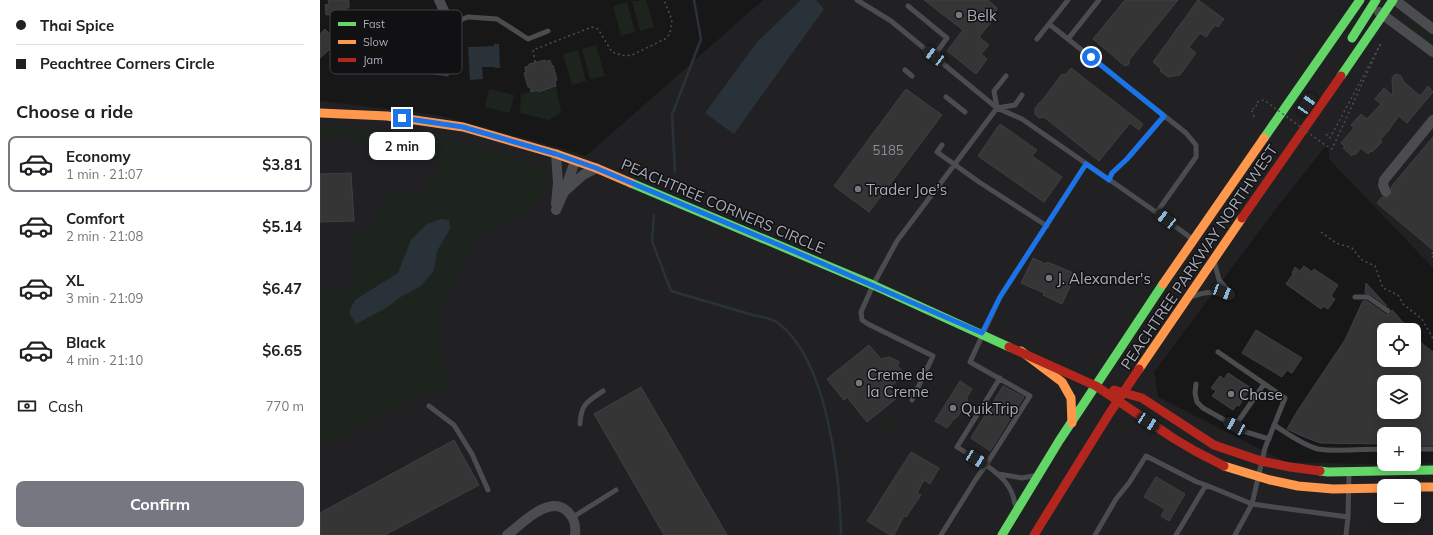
<!DOCTYPE html>
<meta charset="utf-8">
<style>
:root{--surface:#fff;--page:#f2f2f2;--text:#202124;--muted:#757577;--line:#e0e0e0;--accent:#757880}
body{margin:0;font-family:Mulish,sans-serif;background:var(--page);color:var(--text);height:100vh;display:flex;flex-direction:column;font-size:15px;white-space:nowrap}
*{box-sizing:border-box;margin:0}
p{font-size:13px;color:var(--muted)}
.icon{flex:none;width:22px;height:22px;fill:none;stroke:currentColor;stroke-width:2;stroke-linecap:round;stroke-linejoin:round}
.map{position:relative;flex:1;overflow:hidden}
.side{display:flex;flex-direction:column;background:var(--surface);width:320px}
.side>*{flex:none}
.guide{display:grid;align-content:center;height:88px;padding:0 16px;background:var(--surface)}
.buttons{position:absolute;left:1057px;top:323px;display:grid;gap:8px}
.buttons a{display:grid;place-items:center;width:44px;height:44px;border-radius:8px;background:var(--surface);box-shadow:0 2px 10px #0003;font-size:20px}
.end{position:absolute;width:18px;height:18px;margin:-9px;border:5px solid #1a73e8;background:#fff;box-shadow:0 0 0 2px #fff}
.from{border-radius:50%}
.bubble{position:absolute;height:28px;border-radius:8px;background:var(--surface);box-shadow:0 2px 10px #0003;font-size:13px;font-weight:700;line-height:28px;text-align:center}
.car{position:absolute;width:12px;height:24px;margin:-12px -6px;border-radius:5px;box-shadow:0 0 3px 1px #0007;background:linear-gradient(#222 24%,#8ab4d8 0 40%,#222 0 76%,#8ab4d8 0 86%,#222 0)}
.guide b{display:flex;align-items:center;gap:14px;height:38px;font-size:15px}
.guide b+b{border-top:1px solid var(--line)}
.guide i{width:10px;height:10px;background:var(--text)}
ul{padding:0;list-style:none}
li{display:flex;align-items:center;gap:12px;height:56px;margin:0 8px 6px;padding:0 8px;border:2px solid transparent;border-radius:8px}
li div{flex:1}
li b{display:block;font-size:15px}
li em{font-style:normal;font-weight:700}
li.current{border-color:var(--accent)}
li>.icon{width:36px;height:36px;stroke-width:1.5}
h2{padding:0 16px;font-size:18px;line-height:48px}
.pay{display:flex;align-items:center;gap:10px;height:44px;padding:0 16px;font-size:15px}
.pay p{margin-inline-start:auto}
.action{display:flex;gap:8px;margin-top:auto;padding:8px 16px}
.action a{flex:1;height:46px;border-radius:8px;background:var(--accent);color:#fff;font-size:16px;font-weight:700;line-height:46px;text-align:center}
main{display:flex;flex:1;min-height:0}
.map>svg:first-child{display:block}
.built{fill:#212123;fill-rule:evenodd}
.green{fill:#1d241e}
.water{fill:#2a3239}
.lines{fill:none;stroke-linecap:round;stroke-linejoin:round}
.stream{stroke:#2a3239;stroke-width:2.5}
.building{fill:#353536;stroke:#3f4043;fill-rule:evenodd}
.path{stroke:#4d4e52;stroke-width:1.5;stroke-dasharray:2 3;stroke-linecap:butt}
.lane{stroke:#4b4c50;stroke-width:5}
.street{stroke:#4b4c50;stroke-width:10}
.fast{stroke:#63d668;stroke-width:9}
.slow{stroke:#ff974d;stroke-width:9}
.jam{stroke:#b3261e;stroke-width:9}
.path-bridge{stroke:#4d4e52;stroke-width:1.5;stroke-dasharray:2 3;stroke-linecap:butt}
.route{stroke:#1a73e8;stroke-width:5}
.poi-dot{fill:#757880;stroke:#111113;stroke-width:1.5}
.labels{text-anchor:middle;dominant-baseline:central;stroke-width:3;stroke-linejoin:round;paint-order:stroke}
.number-label{font-size:13px;fill:#8b8f98}
.poi-label{font-size:15px;fill:#a8adb8;stroke:#111113;text-anchor:start}
.street-label{font-size:15px;fill:#a8adb8;stroke:#111113}
.key{fill:#111113;stroke:#3e4045;stroke-width:1}
.key-label{font-size:11px;fill:#a8adb8}
</style>
<main>
<section class="side">
<div class="guide">
<b><i class="from"></i>Thai Spice</b>
<b><i></i>Peachtree Corners Circle</b>
</div>
<h2>Choose a ride</h2>
<ul>
<li class="current"><svg class="icon" aria-label="car" viewBox="0 0 24 24"><path d="M5 17H2v-5l4-1 3-4h7l3 4 3 1v5h-3M9 17h6M6 11h13"/><circle cx="7" cy="17" r="2"/><circle cx="17" cy="17" r="2"/></svg><div><b>Economy</b><p>1 min · 21:07</p></div><em>$3.81</em></li>
<li><svg class="icon" aria-label="car" viewBox="0 0 24 24"><path d="M5 17H2v-5l4-1 3-4h7l3 4 3 1v5h-3M9 17h6M6 11h13"/><circle cx="7" cy="17" r="2"/><circle cx="17" cy="17" r="2"/></svg><div><b>Comfort</b><p>2 min · 21:08</p></div><em>$5.14</em></li>
<li><svg class="icon" aria-label="car" viewBox="0 0 24 24"><path d="M5 17H2v-5l4-1 3-4h7l3 4 3 1v5h-3M9 17h6M6 11h13"/><circle cx="7" cy="17" r="2"/><circle cx="17" cy="17" r="2"/></svg><div><b>XL</b><p>3 min · 21:09</p></div><em>$6.47</em></li>
<li><svg class="icon" aria-label="car" viewBox="0 0 24 24"><path d="M5 17H2v-5l4-1 3-4h7l3 4 3 1v5h-3M9 17h6M6 11h13"/><circle cx="7" cy="17" r="2"/><circle cx="17" cy="17" r="2"/></svg><div><b>Black</b><p>4 min · 21:10</p></div><em>$6.65</em></li>
</ul>
<div class="pay"><svg class="icon" aria-label="cash" viewBox="0 0 24 24"><path d="M3 7h18v10H3z"/><circle cx="12" cy="12" r="2"/></svg>Cash<p>770 m</p></div>
<div class="action"><a>Confirm</a></div>
</section>
<div class="map">
<svg width="1113" height="535" viewBox="0 0 1113 535">
<rect width="100%" height="100%" fill="#171717"/>
<path class="built" d="M443,0H1113V268L1009,159L1008,143L955,210L834,372L838,397L966,462L1081,465L1113,463V535H0V101L118,115L215,141L266,156ZM1064,486H1094V516H1064Z"/>
<path class="green" d="M326,0L334,27L320,31L312,1Z
M307,2L315,32L301,36L293,6Z
M1088,21L1113,38V47L1084,27Z
M276,45L285,76L270,79L262,49Z
M258,50L266,81L252,85L243,54Z
M236,87L241,112L229,120L200,113L201,94L218,90V92Z
M169,89L194,95L190,113L165,107Z
M0,127H27L74,131L132,139L174,150L231,170L220,201L160,234L116,315L127,379L123,395H102L0,448V292L32,286L34,233L51,225L70,194L104,192L119,165L110,155L57,152L32,137L0,138Z
M570,416L573,418C574,422 572,425 574,429L572,432L569,430H560L558,425L561,419Z"/>
<path class="water" d="M481,0H496L504,9L414,134L385,113L437,42Z
M174,44H179L180,68H175V67H162L163,79L150,80L148,47L174,46Z
M121,219L129,220L130,229L117,251L114,270L101,286L82,296L66,308L36,324L29,312L35,300L78,273L91,240L107,224Z"/>
<g class="lines">
<path class="stream" d="M355,172L352,115L381,39L374,0
M334,215L332,241L351,291C378,299 405,307 433,315C440,317 452,318 458,323C508,360 520,477 521,535"/>
</g>
<path class="building" d="M8,0H27L29,1V8H26V13L6,15L5,5L9,4Z
M604,0H668L677,8L676,16L659,37L669,45L661,54L667,59L656,74L627,51L643,30Z
M805,0H858L809,60V64L805,66L773,39Z
M878,0L904,19L898,27L895,25L886,37L880,33L869,47L876,53L860,75L848,77L840,71L841,69L833,62Z
M5,29L17,42L14,45L13,51L9,50L0,58V34Z
M105,53L115,54V56L117,58L130,62L128,76L102,72Z
M225,60V62L230,60L232,66L233,65L237,80L235,81L236,86L218,92V90L211,92L210,87H208L204,73H206L205,67L209,66V64Z
M751,68L823,124L819,130L810,123L779,161L724,117L719,118L715,114V109L719,103L721,102L742,74L745,75Z
M1077,74L1081,76L1084,82L1100,96L1108,86L1113,92L1087,123L1079,116L1069,129H1070L1060,140L1062,142L1052,152L1051,151L1048,154L1041,148L1035,155L1034,153L1032,156L1023,148L1025,147L1021,143L1034,128L1031,125L1041,114L1047,119L1061,104L1055,99L1064,88L1073,96L1072,79L1074,75Z
M586,89L622,115L549,212L514,186Z
M680,124L717,150L712,156L742,177L724,202L658,156Z
M1113,137V250L1057,203L1062,197L1066,198L1071,196L1072,192L1071,187Z
M31,173L34,221L0,222V174Z
M713,258L726,264L727,262L756,274L742,304L723,295L724,293L701,283Z
M984,266L992,272L994,269L1018,285L1011,296L1015,299L1008,309L1003,306L1001,309L966,284L973,274L972,273L975,267L980,271Z
M1046,283L1067,306L1050,294L1045,293Z
M1043,301H1047L1067,315L1071,314L1072,310L1090,330H1064V360H1094V334L1105,346L1113,352V445H1094V434H1064V444L1000,443L982,436L967,429L978,410L1025,340ZM1064,382H1094V412H1064Z
M936,330L982,358L972,373L967,370L962,377L922,353Z
M549,345L561,359L569,357L580,362L577,365L585,374L569,388L577,398L547,422L527,397L524,400L507,379Z
M908,373L931,388L919,406L917,405L913,410L892,396L896,391L891,388L900,376L904,379Z
M640,381L652,389L646,399L648,400L638,416L633,420L627,428L615,421Z
M683,386L704,397L670,451L651,438Z
M321,387L407,535H344L274,414Z
M134,440L159,485L65,535H0V513Z
M591,452L619,468L610,484L604,480L597,493L601,495L586,517L584,516L574,535H570L547,521Z
M836,477L865,494L849,521L841,516L845,509L824,497Z"/>
<g class="lines">
<path class="path" d="M215,62L213,50L272,27L278,29L292,52L305,56L312,55L345,39L350,34L352,20L344,0
M934,117L931,109L936,108L937,102
M1006,134L1010,138L1061,43
M1001,232L1016,243L1032,248L1042,260L1055,266L1063,288L1078,295L1083,304L1102,319L1113,339
M1113,252L1111,255L1113,257"/>
<path class="lane" d="M537,0L571,21L677,108L702,119L833,210L871,238
M588,6L627,38L614,56
M130,24L148,17L177,19L208,39L228,31
M729,24L866,133L876,145V157L837,212
M717,39L748,0
M748,39L779,0
M585,70L592,76
M626,97L645,112
M677,108L674,91L686,76
M622,145L617,152L659,182L727,226
M789,180L792,173L807,159L844,116
M895,264L899,280L912,295
M874,296C887,291 899,291 912,296
M1035,297H1048L1068,311
M898,352L965,398L945,448L932,504L915,535
M876,384L875,393L877,402L883,408L926,432L949,439
M592,400L613,356L548,324L542,320L541,312L553,285L577,241L677,108L695,105L702,95
M109,406L134,425L152,454L168,490
M260,424C261,404 267,402 283,391
M954,425C967,433 982,445 998,449C1015,452 1045,449 1064,449
M915,426L944,384
M1094,449H1113
M679,474L702,478L713,476
M695,504C692,485 681,476 666,465L710,396L650,362L680,297L766,164
M253,517L296,490
M621,535L656,479L666,465L637,447L680,378
M775,535L796,499L809,483L826,456L877,482L886,485
M856,535L886,485L932,504L1028,517
M1026,535L1028,517L1029,472"/>
<path class="street" d="M119,0L130,24
M1075,0L1113,29
M1059,12L1113,52
M245,190L255,161
M1066,192L1063,185L1064,180L1113,120
M236,204L238,183L236,154
M236,210L244,192L263,175L276,168
M187,535C202,524 230,493 248,512C255,519 256,526 255,535"/>
<path class="fast" d="M1032,38L1056,0
M1021,76L1073,0
M944,138L1040,0
M311,183L553,285L689,347
M1000,471L1008,472L1113,470
M682,535L739,441L843,284"/>
<path class="slow" d="M0,113L67,116L143,127L236,154L276,168L311,183
M843,284L944,138
M701,351L742,382L751,398L752,423
M819,369L922,218
M904,466L950,480L978,486L1013,489L1064,488
M1094,487H1113"/>
<path class="jam" d="M922,218L1021,76
M689,347L776,386L853,438L875,451L904,466
M794,390L822,398L894,445L941,461L970,467L1000,471
M714,535L789,414L819,369"/>
<path class="path-bridge" d="M937,102L944,100L1005,145L1012,149L1061,43"/>
</g>
<g class="lines">
<path class="route" d="M82,118L143,127L236,154L276,168L478,253L662,333L680,297L766,164L789,180L792,173L807,159L844,116L771,57"/>
</g>
<g class="poi-dot">
<circle cx="639" cy="15" r="4"/>
<circle cx="538" cy="189" r="4"/>
<circle cx="729" cy="278" r="4"/>
<circle cx="539" cy="383" r="4"/>
<circle cx="911" cy="394" r="4"/>
<circle cx="633" cy="408" r="4"/>
</g>
<g class="labels">
<g class="number-label">
<text x="568" y="150">5185</text>
</g>
<g class="poi-label">
<text x="647" y="15">Belk</text>
<text x="546" y="189">Trader Joe's</text>
<text x="737" y="278">J. Alexander's</text>
<text x="547" y="374">Creme de<tspan x="547" dy="17">la Creme</tspan></text>
<text x="919" y="394">Chase</text>
<text x="641" y="408">QuikTrip</text>
</g>
<g class="street-label">
<text transform="translate(403 206) rotate(23)">PEACHTREE CORNERS CIRCLE</text>
<text transform="translate(879 257) rotate(-56)">PEACHTREE PARKWAY NORTHWEST</text>
</g>
</g>
<rect x="10" y="10" width="132" height="64" rx="6" class="key"/>
<rect x="18" y="22" width="18" height="4" fill="#63d668"/>
<rect x="18" y="40" width="18" height="4" fill="#ff974d"/>
<rect x="18" y="58" width="18" height="4" fill="#b3261e"/>
<g class="key-label">
<text x="43" y="28">Fast</text>
<text x="43" y="46">Slow</text>
<text x="43" y="64">Jam</text>
</g>
</svg>
<div class="buttons">
<a><svg class="icon" aria-label="locate" viewBox="0 0 24 24"><circle cx="12" cy="12" r="6"/><path d="M12 2v4M12 18v4M2 12h4M18 12h4"/></svg></a>
<a><svg class="icon" aria-label="layers" viewBox="0 0 24 24"><path d="M12 4l9 5-9 5-9-5zM3 14l9 5 9-5"/></svg></a>
<a>+</a>
<a>−</a>
</div>
<i class="end from" style="left:771px;top:57px"></i>
<i class="end" style="left:82px;top:118px"></i>
<div class="bubble" style="left:49px;top:132px;width:66px">2 min</div>
<i class="car" style="left:614px;top:56px;rotate:307deg"></i>
<i class="car" style="left:987px;top:104px;rotate:34deg"></i>
<i class="car" style="left:846px;top:219px;rotate:308deg"></i>
<i class="car" style="left:903px;top:292px;rotate:111deg"></i>
<i class="car" style="left:828px;top:422px;rotate:123deg"></i>
<i class="car" style="left:915px;top:426px;rotate:299deg"></i>
<i class="car" style="left:656px;top:459px;rotate:122deg"></i>
</div>
</main>
